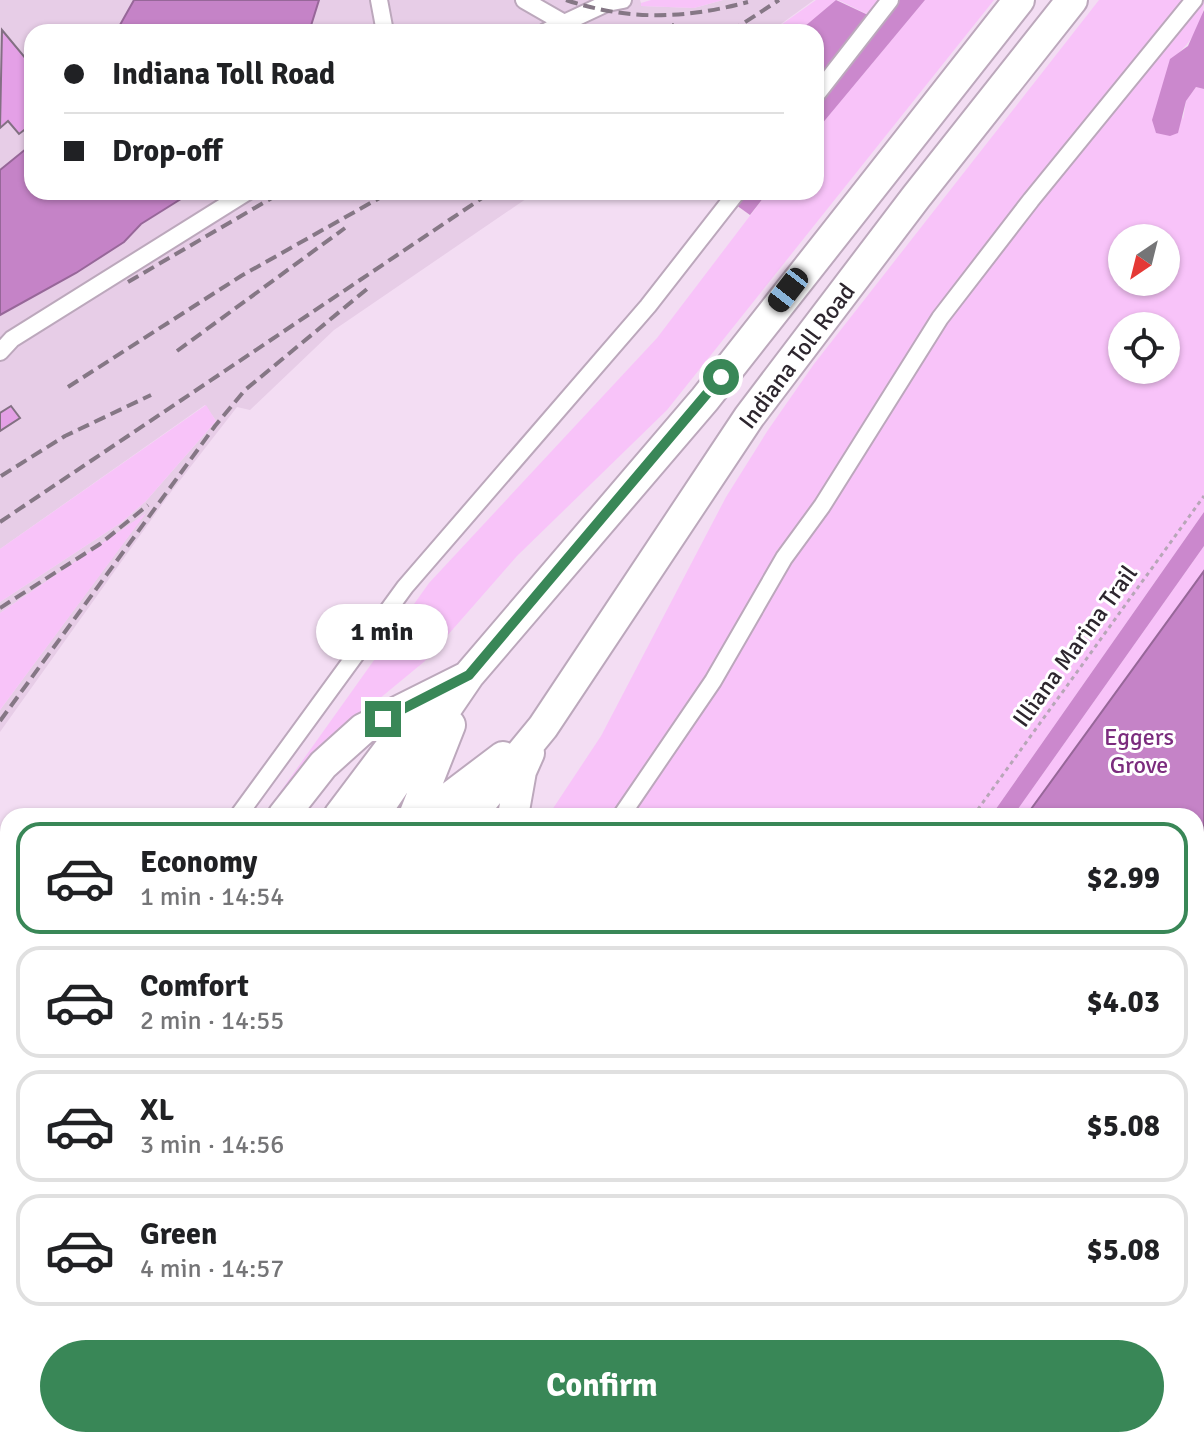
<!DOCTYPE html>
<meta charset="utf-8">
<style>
:root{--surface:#fff;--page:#f2f2f2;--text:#202124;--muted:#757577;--line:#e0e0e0;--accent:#398757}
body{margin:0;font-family:Signika,sans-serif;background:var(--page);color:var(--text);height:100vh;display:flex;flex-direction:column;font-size:30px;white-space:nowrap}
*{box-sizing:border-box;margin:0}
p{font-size:26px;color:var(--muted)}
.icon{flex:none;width:44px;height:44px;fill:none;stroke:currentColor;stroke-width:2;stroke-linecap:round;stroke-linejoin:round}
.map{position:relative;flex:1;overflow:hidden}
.details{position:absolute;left:0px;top:808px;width:1204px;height:640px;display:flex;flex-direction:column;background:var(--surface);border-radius:24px 24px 0 0;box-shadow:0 2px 6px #0004}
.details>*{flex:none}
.guide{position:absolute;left:24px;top:24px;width:800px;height:176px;border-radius:24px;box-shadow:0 2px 6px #0004;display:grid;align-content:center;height:176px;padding:0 40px;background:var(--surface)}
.needle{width:52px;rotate:215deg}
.controls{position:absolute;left:1108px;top:224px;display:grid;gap:16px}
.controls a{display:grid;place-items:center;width:72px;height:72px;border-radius:50%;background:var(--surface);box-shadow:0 2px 6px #0004;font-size:40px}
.end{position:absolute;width:36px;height:36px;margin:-18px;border:10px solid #398757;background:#fff;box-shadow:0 0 0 4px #fff}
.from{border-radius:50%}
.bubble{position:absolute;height:56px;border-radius:28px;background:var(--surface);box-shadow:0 2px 6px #0004;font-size:26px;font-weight:800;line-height:56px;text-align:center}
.car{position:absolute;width:24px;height:48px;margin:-24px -12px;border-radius:10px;box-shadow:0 0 6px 2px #0007;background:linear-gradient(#222 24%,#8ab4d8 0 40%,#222 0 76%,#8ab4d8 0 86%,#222 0)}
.guide b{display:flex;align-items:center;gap:28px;height:76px;font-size:30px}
.guide b+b{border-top:2px solid var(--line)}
.guide i{width:20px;height:20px;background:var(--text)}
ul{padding:14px 0 0;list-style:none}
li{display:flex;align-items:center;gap:24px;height:112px;margin:0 16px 12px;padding:0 24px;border:4px solid var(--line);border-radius:24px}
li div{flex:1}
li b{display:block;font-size:30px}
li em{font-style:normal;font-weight:800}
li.on{border-color:var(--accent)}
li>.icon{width:72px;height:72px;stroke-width:1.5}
.action{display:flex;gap:16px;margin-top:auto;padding:16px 40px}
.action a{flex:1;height:92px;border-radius:48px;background:var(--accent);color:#fff;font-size:32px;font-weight:800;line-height:92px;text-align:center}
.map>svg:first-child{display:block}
.built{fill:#e7cde7}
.green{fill:#f8c3f9;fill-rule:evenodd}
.forest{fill:#cb88cd}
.water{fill:#c583c7;stroke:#976799;stroke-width:2}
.building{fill:#e4a0e6;stroke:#837083;stroke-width:2}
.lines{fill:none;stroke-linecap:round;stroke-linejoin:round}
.service-casing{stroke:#bca8bc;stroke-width:12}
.minor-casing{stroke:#bca8bc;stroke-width:20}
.motorway-casing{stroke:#bca8bc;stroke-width:34}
.path{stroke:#b7a6b7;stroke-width:3;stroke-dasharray:4 4;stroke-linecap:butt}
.service{stroke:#fff;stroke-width:8}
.minor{stroke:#fff;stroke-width:16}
.motorway{stroke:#fff;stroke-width:30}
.rail{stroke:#857785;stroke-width:4;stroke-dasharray:12 6;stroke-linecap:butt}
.route{stroke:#398757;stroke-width:10}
.labels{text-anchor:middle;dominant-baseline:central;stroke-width:6;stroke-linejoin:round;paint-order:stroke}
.street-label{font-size:24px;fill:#2d262e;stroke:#fff}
.park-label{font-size:24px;fill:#7b2c7e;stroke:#fff}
</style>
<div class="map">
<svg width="1204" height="1448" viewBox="0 0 1204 1448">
<rect width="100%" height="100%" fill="#f3ddf3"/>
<path class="built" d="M0,0H640L642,6L694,8L723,0H814L770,32H32V192H536L334,330L250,410L237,407L171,492L0,732V710L144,515L0,613V602L122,522L146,501L216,421L205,405L0,549Z"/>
<path class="green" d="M651,0H723L694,8L641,6V3Z
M816,0H836L798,32H771Z
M838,0H882L871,16Z
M925,0H994L667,410L517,556L425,661L316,751L270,816H263L429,583L657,338L768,192H816V131Z
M1099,0H1204C1204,25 1189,46 1170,60L1183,120L1186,101L1196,87L1204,89V512L991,816H548L601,736L726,497L768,430L814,364ZM1122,238H1166V282H1122ZM1122,326H1166V370H1122Z
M206,405L216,421L146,501L122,522L0,602V549Z
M146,513L0,710V613Z
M1204,546V1448H567L573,1440H1196V816H1013Z
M8,1186V1269L0,1284V1200Z
M8,1397V1429L0,1441V1408Z
M69,1440H113L106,1448H60Z
M135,1440H165L160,1448H128Z
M203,1440H547L541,1448H214Z"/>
<path class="forest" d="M836,0L883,22L900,0H925L816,131V32H798Z
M1204,10V89L1196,87L1186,101L1178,133L1170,136L1156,133L1152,120L1170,59L1188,46Z
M718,192H768L750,215Z
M1204,512V546L1013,816H991Z"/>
<path class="water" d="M134,0H319L309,32H116Z
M32,144V192H192L141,224L124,242L76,273L0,315V170Z
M1204,571V832H1196V816H1026Z"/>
<path class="building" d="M2,30L32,66V124L19,134L8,121L0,128Z
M11,406L20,418L0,431V413Z"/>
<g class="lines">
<g class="service-casing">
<path id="service" d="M117,1448L124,1440"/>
</g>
<g class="minor-casing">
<path id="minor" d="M379,0L385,32
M524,0L564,23
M545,32L607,3L623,0
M816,95L890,0
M0,352L12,339L247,192
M238,816L405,587L648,306L737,192
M621,816L713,681L784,558L822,506L940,318L1031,200L1194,0
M0,1156L8,1142
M178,1448L184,1440"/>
</g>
<g class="motorway-casing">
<path id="motorway" d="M283,816L323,765L363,729L465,678
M339,816L427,699
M373,816L469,675L705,399L1019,0
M414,816L450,725
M425,816L503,757
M470,816L543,727L749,417L916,197L1072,0
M513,816L521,771L529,753
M0,1359L8,1346
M24,1448L30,1440"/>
</g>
<path class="path" d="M973,816L1204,496
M1196,1164L1204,1158
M479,1448L485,1440
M844,1448L852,1440"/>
<use href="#service" class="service"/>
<use href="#minor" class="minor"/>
<use href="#motorway" class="motorway"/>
<path class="rail" d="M566,0C629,21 684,19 748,2
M637,32L674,25
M730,32L779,0
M128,282L282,192
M177,351L345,228
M68,387L241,276L390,192
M1,476L65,436L151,395
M0,522L491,192
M0,608L100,544L148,505
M0,721L215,426L245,390L367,289"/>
</g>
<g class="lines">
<path class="route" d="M383,719L469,675L721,377"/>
</g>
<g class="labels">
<g class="street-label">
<text transform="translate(797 356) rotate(-53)">Indiana Toll Road</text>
<text transform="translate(1075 646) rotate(-54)">Illiana Marina Trail</text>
</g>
<g class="park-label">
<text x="1139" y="737">Eggers<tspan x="1139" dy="28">Grove</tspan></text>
</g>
</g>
</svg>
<div class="controls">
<a><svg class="needle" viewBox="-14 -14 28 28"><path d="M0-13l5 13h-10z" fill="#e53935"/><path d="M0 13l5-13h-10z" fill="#757577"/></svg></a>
<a><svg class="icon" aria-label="locate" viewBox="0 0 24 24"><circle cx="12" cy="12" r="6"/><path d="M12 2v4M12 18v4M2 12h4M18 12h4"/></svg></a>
</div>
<i class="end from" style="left:721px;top:377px"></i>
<i class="end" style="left:383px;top:719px"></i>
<div class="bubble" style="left:316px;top:604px;width:132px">1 min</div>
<i class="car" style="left:788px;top:290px;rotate:218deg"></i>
<div class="guide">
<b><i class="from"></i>Indiana Toll Road</b>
<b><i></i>Drop-off</b>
</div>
<section class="details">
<ul>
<li class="on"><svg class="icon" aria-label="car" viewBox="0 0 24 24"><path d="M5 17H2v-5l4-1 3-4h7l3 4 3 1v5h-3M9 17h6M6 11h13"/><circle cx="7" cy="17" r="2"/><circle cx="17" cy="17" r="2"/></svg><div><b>Economy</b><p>1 min · 14:54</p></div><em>$2.99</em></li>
<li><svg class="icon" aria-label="car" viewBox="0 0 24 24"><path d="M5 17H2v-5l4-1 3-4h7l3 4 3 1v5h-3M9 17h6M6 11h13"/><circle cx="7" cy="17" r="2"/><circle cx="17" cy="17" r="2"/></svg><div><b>Comfort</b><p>2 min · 14:55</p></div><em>$4.03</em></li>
<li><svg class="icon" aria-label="car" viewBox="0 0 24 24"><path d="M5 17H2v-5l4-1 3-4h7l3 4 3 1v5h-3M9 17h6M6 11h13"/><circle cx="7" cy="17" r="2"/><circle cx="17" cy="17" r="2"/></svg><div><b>XL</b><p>3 min · 14:56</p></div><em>$5.08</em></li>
<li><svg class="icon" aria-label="car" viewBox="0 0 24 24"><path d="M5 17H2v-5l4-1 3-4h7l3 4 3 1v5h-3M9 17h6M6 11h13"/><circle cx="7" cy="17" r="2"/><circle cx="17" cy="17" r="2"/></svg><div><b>Green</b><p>4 min · 14:57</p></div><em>$5.08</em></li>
</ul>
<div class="action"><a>Confirm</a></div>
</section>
</div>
